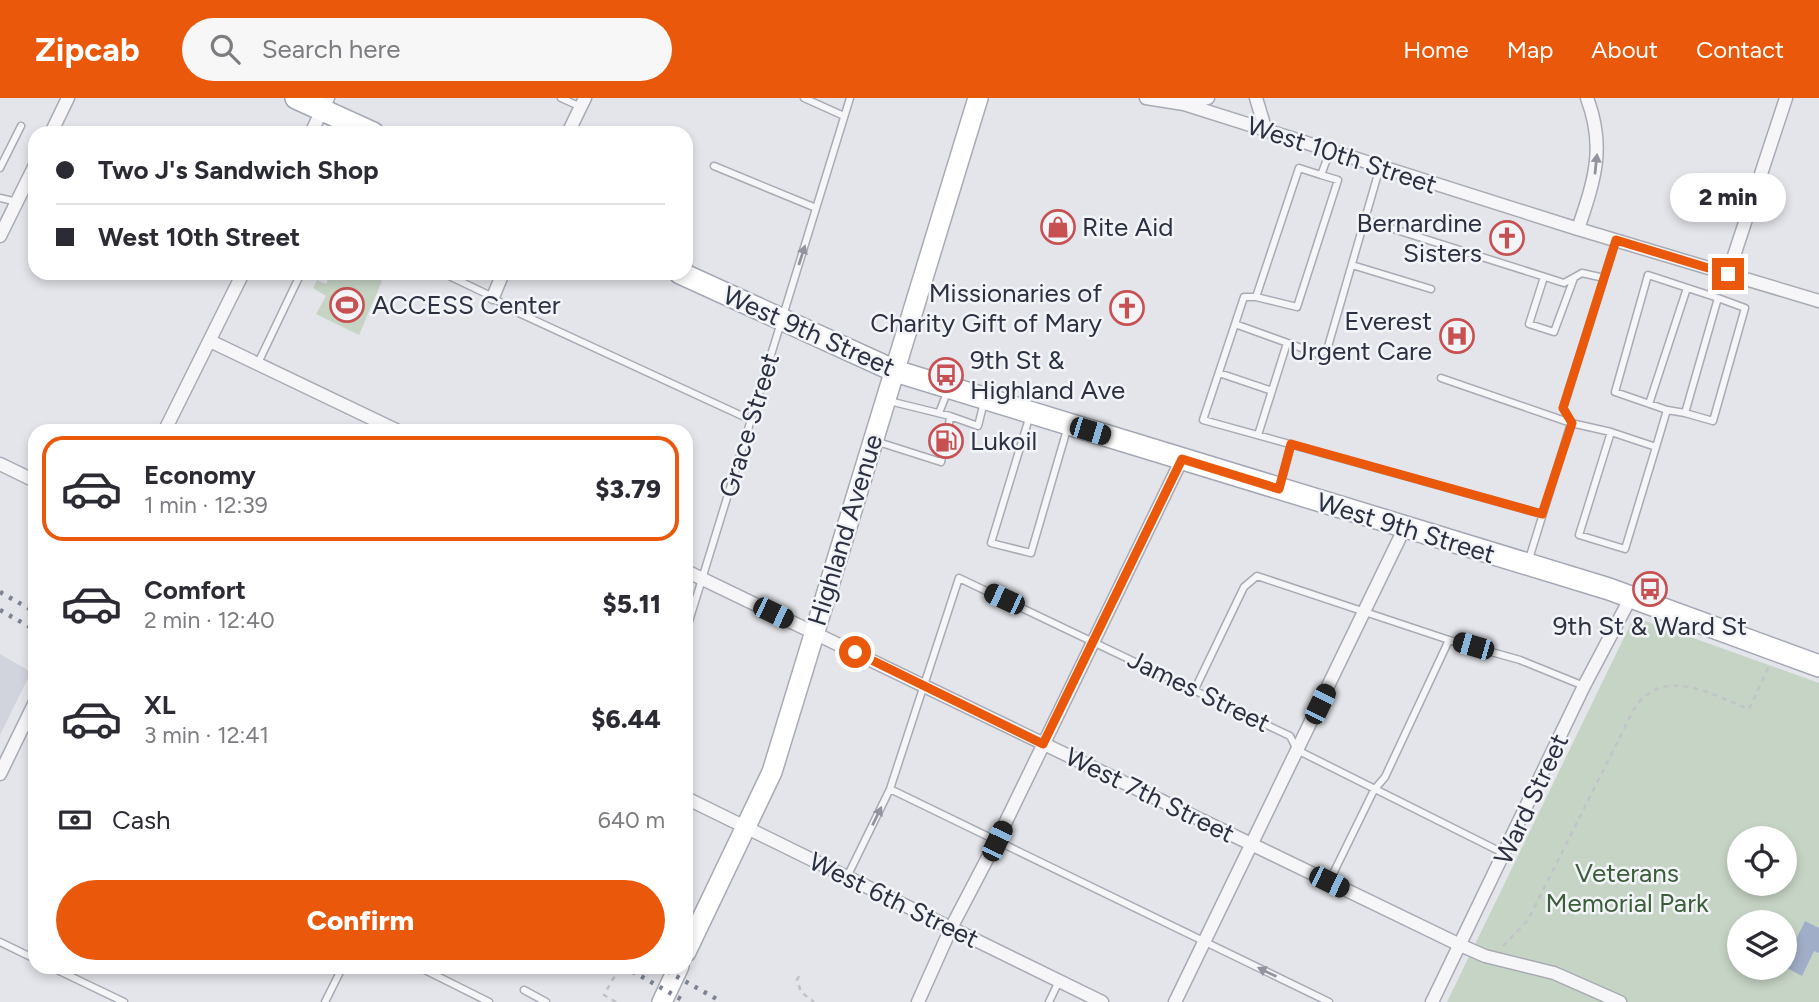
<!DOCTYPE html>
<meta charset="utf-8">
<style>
:root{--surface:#fff;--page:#f7f7f7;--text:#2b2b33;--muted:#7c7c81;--line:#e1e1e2;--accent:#ea580c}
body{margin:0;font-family:Figtree,sans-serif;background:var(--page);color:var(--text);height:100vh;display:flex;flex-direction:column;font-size:26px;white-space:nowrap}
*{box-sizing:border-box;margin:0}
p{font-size:23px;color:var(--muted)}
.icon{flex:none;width:38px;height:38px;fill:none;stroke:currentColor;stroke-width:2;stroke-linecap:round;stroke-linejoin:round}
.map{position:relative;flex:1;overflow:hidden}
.side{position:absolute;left:28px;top:326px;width:665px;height:550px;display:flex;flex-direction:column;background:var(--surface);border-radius:21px;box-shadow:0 4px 10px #0003}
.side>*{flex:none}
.guide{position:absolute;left:28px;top:28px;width:665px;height:154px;border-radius:21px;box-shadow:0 4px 10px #0003;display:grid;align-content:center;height:154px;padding:0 28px;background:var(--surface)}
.controls{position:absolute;left:1727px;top:728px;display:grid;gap:14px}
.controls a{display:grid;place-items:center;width:70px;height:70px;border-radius:50%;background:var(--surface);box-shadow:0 4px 10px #0003;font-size:35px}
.end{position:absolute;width:32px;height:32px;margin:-16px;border:9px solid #ea580c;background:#fff;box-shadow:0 0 0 4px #fff}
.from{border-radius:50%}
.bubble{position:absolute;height:49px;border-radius:24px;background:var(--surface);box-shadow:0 4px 10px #0003;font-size:23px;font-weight:800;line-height:49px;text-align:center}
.car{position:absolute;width:21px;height:42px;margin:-21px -10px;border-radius:9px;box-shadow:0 0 5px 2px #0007;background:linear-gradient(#222 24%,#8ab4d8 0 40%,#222 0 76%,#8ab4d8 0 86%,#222 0)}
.guide b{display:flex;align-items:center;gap:24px;height:66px;font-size:26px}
.guide b+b{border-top:2px solid var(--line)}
.guide i{width:18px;height:18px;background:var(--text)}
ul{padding:12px 0 0;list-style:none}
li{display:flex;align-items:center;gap:21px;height:105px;margin:0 14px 10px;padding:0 14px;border:4px solid transparent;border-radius:21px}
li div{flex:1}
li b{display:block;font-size:26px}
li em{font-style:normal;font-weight:800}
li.active{border-color:var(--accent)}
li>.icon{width:63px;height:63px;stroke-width:1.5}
.pay{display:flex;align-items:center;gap:18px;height:77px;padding:0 28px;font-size:26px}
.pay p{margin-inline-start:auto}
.primary-button{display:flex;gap:14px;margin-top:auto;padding:14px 28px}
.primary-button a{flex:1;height:80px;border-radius:42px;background:var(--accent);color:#fff;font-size:28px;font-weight:800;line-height:80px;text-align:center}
header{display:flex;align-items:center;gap:42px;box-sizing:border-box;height:98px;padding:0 35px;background:var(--accent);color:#fff}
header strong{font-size:33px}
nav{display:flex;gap:38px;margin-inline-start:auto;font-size:24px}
.search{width:490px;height:63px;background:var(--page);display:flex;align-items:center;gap:18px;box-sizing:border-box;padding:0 24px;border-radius:38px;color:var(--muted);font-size:26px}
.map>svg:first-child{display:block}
.built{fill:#d1d4dc}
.green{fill:#c6d4c5;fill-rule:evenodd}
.water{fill:#a1aec8}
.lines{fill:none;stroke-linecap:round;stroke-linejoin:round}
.lane-casing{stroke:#a8abb4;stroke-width:9}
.street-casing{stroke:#a8abb4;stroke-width:15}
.secondary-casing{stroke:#a8abb4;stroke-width:22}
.primary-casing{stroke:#a3a8b5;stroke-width:24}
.path{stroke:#c1c3c9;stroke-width:2.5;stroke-dasharray:5 5;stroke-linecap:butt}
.lane{stroke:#f6f6f9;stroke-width:6}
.street{stroke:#f6f6f9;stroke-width:12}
.secondary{stroke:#fff;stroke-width:19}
.primary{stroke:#fff;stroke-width:21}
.rail{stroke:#7d8393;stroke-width:4.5;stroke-dasharray:3.5 7;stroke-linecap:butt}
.oneway{fill:#91949e}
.route{stroke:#ea580c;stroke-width:9}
.labels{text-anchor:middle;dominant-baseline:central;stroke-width:5;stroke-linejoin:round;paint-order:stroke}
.street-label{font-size:26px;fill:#2c3142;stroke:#f3f4f8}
.poi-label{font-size:26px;fill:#2c3142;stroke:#f3f4f8;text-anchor:start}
.park-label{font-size:26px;fill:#3c5d3a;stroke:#f3f4f8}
</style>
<header>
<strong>Zipcab</strong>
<div class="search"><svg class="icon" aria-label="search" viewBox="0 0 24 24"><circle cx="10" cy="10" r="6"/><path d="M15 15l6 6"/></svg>Search here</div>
<nav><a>Home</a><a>Map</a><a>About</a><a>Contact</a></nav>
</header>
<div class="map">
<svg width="1819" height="904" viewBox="0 0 1819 904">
<rect width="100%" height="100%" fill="#e3e5ea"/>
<path class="built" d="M0,556L31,574L0,637Z"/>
<path class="green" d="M331,175H381L378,181L382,183L359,237L316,216L326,198L313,190L317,182L326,186Z
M1634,519L1819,585V904H1447ZM1740,740H1785V786H1740ZM1740,824H1785V870H1740Z"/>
<path class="water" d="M1805,823L1819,830V855L1814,853L1802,878L1785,869V864Z"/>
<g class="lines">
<g class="lane-casing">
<path id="lane" d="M561,0L581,9
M804,0L844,18
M714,68L816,110
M0,70L21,28
M1321,77L1299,70L1256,199L1297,209L1338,82L1321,77L1330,53
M0,100L17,104
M1365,122L1564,185L1582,175L1604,180L1616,142
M1352,167L1431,191
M443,175L493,199L508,210L751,322
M1544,179L1529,226L1554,234L1574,180
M1256,199H1244L1235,226L1318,256L1327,252L1380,69
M1235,226L1203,322L1542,416
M258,265L301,175
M1219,275L1272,293
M1441,280L1571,325L1611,334L1656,349L1625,451L1579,437L1611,334
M889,303L950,318L948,334
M1649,306L1687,190
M939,315L948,292
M1685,315L1713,323L1745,210L1718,200
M1030,317L991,445L1031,455L1068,328
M950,318L978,328L984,304
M1258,337L1287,245
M875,343L941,364L943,353
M1656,349L1667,312L1685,315L1718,200L1648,177L1615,294L1667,312
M1281,385L1291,346
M1529,461L1571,325L1563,310L1604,180
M686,533L850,0
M1195,591L1244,489L1257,478L1449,542L1520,562L1584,588
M890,691L1329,904
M847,779L890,691L959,480L1290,638L1297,652L1503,755
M1329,784L1374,692L1385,679L1449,542
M0,844L35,861
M49,868L124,904
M417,868L489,904
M524,892L546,904
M325,904L343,868
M1049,904L1059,883"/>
</g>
<g class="street-casing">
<path id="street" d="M1146,0L1184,6L1578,131L1819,203
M1256,0L1266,33
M1184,6L1208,0
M51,35L68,0
M311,35L328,0
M568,35L585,0
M1578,131C1594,83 1606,50 1587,0
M0,138L35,67
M1728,176L1786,0
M493,199L503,175
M210,243L396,332
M165,332L243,175
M0,366L35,383
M686,473L1460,847L1485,858L1554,875L1620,904
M0,676L35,604
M686,700L1102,904
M918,904L951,830L997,742L1182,361
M1175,904L1405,429
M1432,904L1584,588L1631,499"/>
</g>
<g class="secondary-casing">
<path id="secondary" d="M686,854L772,674L978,0
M662,904L679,868"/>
</g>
<g class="primary-casing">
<path id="primary" d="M296,0L373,35
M680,175L895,273L1609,491L1819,568"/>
</g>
<path class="path" d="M1503,848L1528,822L1633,613C1661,566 1710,596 1749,611L1769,568
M799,878L797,882L801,894L814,904
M616,904L604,897L617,874"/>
<use href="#lane" class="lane"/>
<use href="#street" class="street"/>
<use href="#secondary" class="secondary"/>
<use href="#primary" class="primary"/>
<path class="rail" d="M0,494L35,514
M0,512L35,532
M623,868L686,904
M658,868L722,904"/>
</g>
<defs><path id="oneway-solid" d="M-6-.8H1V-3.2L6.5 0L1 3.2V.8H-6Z" transform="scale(1.75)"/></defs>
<g class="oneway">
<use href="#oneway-solid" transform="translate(1596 66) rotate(-84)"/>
<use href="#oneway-solid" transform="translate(802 157) rotate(-72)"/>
<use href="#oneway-solid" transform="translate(877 718) rotate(-64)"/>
<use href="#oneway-solid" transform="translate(1267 874) rotate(-154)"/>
</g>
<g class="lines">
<path class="route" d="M855,554L1043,646L1182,361L1279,391L1291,346L1542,416L1572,325L1563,310L1616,142L1728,176"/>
</g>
<defs>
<g id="shop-ring" transform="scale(1.75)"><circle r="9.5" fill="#f3f4f8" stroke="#c75152" stroke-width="1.5"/><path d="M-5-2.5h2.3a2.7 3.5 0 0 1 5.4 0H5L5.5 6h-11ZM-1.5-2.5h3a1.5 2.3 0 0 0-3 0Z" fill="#c75152"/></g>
<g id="church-ring" transform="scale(1.75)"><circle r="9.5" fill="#f3f4f8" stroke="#c75152" stroke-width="1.5"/><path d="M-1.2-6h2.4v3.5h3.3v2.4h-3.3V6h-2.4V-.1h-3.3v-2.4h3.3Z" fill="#c75152"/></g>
<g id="stadium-ring" transform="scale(1.75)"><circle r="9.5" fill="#f3f4f8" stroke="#c75152" stroke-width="1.5"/><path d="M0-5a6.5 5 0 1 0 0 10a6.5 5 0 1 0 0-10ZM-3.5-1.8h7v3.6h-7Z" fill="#c75152"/></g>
<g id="hospital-ring" transform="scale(1.75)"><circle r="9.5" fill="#f3f4f8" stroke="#c75152" stroke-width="1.5"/><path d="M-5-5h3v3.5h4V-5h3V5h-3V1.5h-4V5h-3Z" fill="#c75152"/></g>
<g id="bus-ring" transform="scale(1.75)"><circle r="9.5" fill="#f3f4f8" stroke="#c75152" stroke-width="1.5"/><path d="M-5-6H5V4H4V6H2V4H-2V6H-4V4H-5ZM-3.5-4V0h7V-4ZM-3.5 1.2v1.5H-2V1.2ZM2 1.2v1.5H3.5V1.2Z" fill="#c75152"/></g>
<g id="fuel-ring" transform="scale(1.75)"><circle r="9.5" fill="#f3f4f8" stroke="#c75152" stroke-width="1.5"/><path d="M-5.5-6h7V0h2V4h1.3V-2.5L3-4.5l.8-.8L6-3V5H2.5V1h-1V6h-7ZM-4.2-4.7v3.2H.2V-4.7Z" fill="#c75152"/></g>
</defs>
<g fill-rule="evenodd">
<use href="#shop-ring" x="1058" y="129"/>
<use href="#church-ring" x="1507" y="140"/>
<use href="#stadium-ring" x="347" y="207"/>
<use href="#church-ring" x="1127" y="210"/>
<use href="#hospital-ring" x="1457" y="238"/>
<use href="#bus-ring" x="946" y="277"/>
<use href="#fuel-ring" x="946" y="343"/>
<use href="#bus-ring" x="1650" y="491"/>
</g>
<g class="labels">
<g class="street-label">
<text transform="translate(1342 57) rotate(18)">West 10th Street</text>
<text transform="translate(809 233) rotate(24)">West 9th Street</text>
<text transform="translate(749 327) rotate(-73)">Grace Street</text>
<text transform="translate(1406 430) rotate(17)">West 9th Street</text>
<text transform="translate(845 432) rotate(-73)">Highland Avenue</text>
<text transform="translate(1199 593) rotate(26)">James Street</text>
<text transform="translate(1150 697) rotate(26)">West 7th Street</text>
<text transform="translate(1531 701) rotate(-65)">Ward Street</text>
<text transform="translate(894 802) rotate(26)">West 6th Street</text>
</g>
<g class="poi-label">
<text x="1482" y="125" text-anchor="end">Bernardine<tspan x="1482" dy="30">Sisters</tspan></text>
<text x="1082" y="129">Rite Aid</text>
<text x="1102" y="195" text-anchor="end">Missionaries of<tspan x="1102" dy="30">Charity Gift of Mary</tspan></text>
<text x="372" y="207">ACCESS Center</text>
<text x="1432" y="223" text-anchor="end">Everest<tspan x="1432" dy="30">Urgent Care</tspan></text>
<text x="970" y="262">9th St &amp;<tspan x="970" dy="30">Highland Ave</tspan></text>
<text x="970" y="343">Lukoil</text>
<text x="1650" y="528" text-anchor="middle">9th St &amp; Ward St</text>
</g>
<g class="park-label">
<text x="1627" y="775">Veterans<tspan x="1627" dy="30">Memorial Park</tspan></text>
</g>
</g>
</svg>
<div class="controls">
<a><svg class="icon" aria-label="locate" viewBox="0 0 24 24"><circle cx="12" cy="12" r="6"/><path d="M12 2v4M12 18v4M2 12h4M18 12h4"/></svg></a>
<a><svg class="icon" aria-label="layers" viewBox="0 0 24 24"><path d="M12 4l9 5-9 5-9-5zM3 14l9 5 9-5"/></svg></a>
</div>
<i class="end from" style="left:855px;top:554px"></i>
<i class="end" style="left:1728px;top:176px"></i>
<div class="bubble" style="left:1670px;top:75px;width:116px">2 min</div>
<i class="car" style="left:1090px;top:333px;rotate:107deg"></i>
<i class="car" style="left:1004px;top:501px;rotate:295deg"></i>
<i class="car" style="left:773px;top:515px;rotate:116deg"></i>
<i class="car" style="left:1473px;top:548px;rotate:286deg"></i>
<i class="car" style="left:1320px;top:606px;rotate:26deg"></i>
<i class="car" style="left:997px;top:743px;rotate:25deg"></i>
<i class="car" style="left:1329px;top:784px;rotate:116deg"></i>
<div class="guide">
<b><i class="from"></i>Two J's Sandwich Shop</b>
<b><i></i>West 10th Street</b>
</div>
<section class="side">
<ul>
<li class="active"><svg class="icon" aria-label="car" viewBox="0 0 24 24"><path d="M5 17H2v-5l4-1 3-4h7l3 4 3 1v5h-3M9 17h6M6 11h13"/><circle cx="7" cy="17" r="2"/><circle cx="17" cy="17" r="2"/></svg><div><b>Economy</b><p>1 min · 12:39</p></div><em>$3.79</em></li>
<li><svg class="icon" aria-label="car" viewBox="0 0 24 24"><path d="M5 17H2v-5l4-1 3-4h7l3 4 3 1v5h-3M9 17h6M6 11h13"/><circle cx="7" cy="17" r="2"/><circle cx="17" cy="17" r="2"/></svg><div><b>Comfort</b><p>2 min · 12:40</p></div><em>$5.11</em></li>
<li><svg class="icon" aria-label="car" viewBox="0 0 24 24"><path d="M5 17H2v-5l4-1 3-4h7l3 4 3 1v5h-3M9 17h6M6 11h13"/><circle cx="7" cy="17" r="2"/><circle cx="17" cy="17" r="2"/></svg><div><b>XL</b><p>3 min · 12:41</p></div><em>$6.44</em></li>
</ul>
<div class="pay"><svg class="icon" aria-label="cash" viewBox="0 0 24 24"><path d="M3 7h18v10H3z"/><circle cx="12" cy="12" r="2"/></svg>Cash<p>640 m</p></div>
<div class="primary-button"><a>Confirm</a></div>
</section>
</div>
